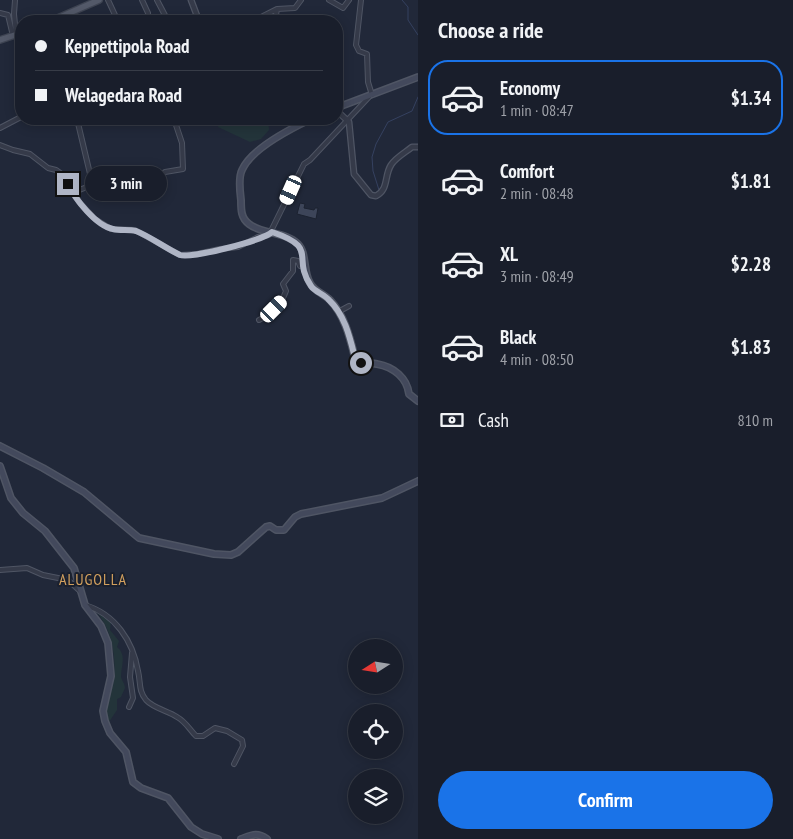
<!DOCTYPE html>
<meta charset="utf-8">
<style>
:root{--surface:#191e2b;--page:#262b37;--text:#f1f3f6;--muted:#9fa2a9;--line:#373c47;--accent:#1a73e8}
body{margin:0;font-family:"PT Sans Narrow",sans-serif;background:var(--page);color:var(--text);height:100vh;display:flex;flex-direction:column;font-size:19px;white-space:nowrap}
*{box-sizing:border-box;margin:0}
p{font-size:16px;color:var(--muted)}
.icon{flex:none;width:28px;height:28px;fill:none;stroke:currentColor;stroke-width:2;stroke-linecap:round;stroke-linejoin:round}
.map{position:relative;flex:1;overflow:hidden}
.side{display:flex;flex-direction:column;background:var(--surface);width:375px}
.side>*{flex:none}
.top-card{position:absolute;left:15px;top:15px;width:328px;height:110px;border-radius:20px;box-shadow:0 2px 12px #0003,0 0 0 1px var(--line);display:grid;align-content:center;height:110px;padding:0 20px;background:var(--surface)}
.needle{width:32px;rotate:258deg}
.buttons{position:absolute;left:348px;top:639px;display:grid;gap:10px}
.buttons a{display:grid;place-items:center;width:55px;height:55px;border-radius:50%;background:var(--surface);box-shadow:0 2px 12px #0003,0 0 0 1px var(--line);font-size:25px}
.end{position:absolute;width:22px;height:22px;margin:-11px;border:6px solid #afb5c5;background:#111;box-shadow:0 0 0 2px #111}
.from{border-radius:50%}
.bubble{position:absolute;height:35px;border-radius:18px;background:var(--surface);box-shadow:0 2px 12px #0003,0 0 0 1px var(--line);font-size:16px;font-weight:600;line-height:35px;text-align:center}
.car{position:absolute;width:15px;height:30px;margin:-15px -8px;border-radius:6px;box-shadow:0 0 4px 1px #0007;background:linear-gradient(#fff 24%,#345 0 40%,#fff 0 76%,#345 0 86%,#fff 0)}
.top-card b{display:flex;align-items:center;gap:18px;height:48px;font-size:19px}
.top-card b+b{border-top:1px solid var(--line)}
.top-card i{width:12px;height:12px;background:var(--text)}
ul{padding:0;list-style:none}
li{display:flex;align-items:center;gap:15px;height:75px;margin:0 10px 8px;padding:0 10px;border:2px solid transparent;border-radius:20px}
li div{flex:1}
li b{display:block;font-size:19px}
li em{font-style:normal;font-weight:600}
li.active{border-color:var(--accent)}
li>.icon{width:45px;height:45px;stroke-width:1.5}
h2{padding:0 20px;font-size:22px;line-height:60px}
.pay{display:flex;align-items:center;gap:12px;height:55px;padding:0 20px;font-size:19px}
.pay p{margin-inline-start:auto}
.action{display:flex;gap:10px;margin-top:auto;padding:10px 20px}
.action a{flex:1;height:58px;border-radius:30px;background:var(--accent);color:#fff;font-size:20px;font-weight:600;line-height:58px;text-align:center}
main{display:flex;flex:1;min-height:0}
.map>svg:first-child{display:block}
.green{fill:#23343a}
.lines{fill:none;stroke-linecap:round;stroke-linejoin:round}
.stream{stroke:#354160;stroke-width:1}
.building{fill:#3d4559;stroke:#1c2230}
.minor-casing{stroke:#4f5564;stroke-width:6}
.tertiary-casing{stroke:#4f5564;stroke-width:7}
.secondary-casing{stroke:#4f5564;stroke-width:8}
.primary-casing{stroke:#3e4452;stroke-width:8}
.minor{stroke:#353a49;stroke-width:4}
.tertiary{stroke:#353a49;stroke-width:4.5}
.secondary{stroke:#43495c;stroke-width:5}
.primary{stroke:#535969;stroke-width:5.5}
.route{stroke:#afb5c5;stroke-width:6}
.labels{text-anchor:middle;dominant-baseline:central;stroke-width:4;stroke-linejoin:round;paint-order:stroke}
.quarter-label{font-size:16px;letter-spacing:1px;fill:#d2a05e;stroke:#1a202e}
</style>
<main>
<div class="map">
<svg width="418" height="839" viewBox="0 0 418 839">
<rect width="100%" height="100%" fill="#212839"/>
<path class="green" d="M222,119H268L269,130L261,139L250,142L218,127Z
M95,610L111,620L110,630L119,641L117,647C127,655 121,666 121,677C122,681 125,684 125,688L121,697L117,699V710L109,722C102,708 112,693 114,680C116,655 112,629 95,610Z"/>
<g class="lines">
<path class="stream" d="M402,0L408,7V20L418,35
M379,190L373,171L372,157L376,144L388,122L412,111L418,97"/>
</g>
<path class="building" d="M300,203L305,204L304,208L314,210L315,208H318L316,219L297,214Z"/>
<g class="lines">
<g class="minor-casing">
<path id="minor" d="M15,0L14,14L16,34
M108,0L115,15L116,21
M142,0L148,13
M157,0L168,21
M329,0L343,8L349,0
M361,0L356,45L359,51L367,54L368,82L372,95
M0,13L8,15L13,36
M253,21L277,9L295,8L301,0
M275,21L277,9
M77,119L91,178L96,183
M0,128L21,117
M0,145L13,150L30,154L48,168L56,170L63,175L79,202L95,219L111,229L135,230L180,255L197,254L220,249L238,247L258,237L269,235L304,164L310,160L369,97
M72,193L114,176H117L121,184L131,192L140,191L165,172L183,169L182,143L174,119
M338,312L349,306
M259,320C272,314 281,305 286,291L283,284L293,271V260L298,261L300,266L305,267
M0,570L27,568L43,575L68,580L80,591
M85,605C115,614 133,641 138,671C141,683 138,690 146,700C153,708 168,711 177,717C186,722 189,729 196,736H203L215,728L227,731L242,740L243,746L234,764
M129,707L133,698L130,677L132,653"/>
</g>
<g class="tertiary-casing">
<path id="tertiary" d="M191,0L199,21
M336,110L349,122L354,174L371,195L376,196C389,189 384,176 391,165C395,158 406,152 412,147H418"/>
</g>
<g class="secondary-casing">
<path id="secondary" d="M336,108L418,77
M311,119C290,129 251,149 242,170C238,178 240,192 241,200C241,210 241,218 249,224C263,235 285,231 298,244C307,253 303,272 310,283C314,291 324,294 330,300C345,316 350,338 355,358C363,364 369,362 377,364C394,367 407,378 409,394L418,401
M0,446L43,468L84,492L139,538L214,554L231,555L238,552L266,527L270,526L276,530H284L295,517L301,514L382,498L418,481
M0,466L11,498L23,513L45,531L74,568L85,605L101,626L108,643L111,676L103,711L105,721L110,733L126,752L133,782L141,788L168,798L191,827L202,834L218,839
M241,839C252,835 257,832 267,839"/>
</g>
<g class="primary-casing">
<path id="primary" d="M51,21L99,0
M0,40L21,33"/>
</g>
<use href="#minor" class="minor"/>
<use href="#tertiary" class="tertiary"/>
<use href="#secondary" class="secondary"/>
<use href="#primary" class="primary"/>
</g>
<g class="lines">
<path class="route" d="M68,184C75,199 96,226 113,229C120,231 129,229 136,231C151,237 165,248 180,255C190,259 265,240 272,232C320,248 291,257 311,286C315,292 324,294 329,300C345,315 350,338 355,358L361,363"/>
</g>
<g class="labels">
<g class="quarter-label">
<text x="93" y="579">ALUGOLLA</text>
</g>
</g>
</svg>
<div class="buttons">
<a><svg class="needle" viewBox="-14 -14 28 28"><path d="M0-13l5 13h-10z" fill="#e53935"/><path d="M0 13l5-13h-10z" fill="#9fa2a9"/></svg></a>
<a><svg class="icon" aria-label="locate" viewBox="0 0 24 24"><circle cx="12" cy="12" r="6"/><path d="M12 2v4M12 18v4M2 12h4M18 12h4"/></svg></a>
<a><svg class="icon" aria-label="layers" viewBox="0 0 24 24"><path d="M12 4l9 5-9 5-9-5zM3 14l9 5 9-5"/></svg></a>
</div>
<i class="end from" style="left:361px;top:363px"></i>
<i class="end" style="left:68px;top:184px"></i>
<div class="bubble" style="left:85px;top:166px;width:82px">3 min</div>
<i class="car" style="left:291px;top:190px;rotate:204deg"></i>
<i class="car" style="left:274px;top:309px;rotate:45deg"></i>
<div class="top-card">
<b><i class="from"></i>Keppettipola Road</b>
<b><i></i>Welagedara Road</b>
</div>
</div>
<section class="side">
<h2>Choose a ride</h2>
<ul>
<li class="active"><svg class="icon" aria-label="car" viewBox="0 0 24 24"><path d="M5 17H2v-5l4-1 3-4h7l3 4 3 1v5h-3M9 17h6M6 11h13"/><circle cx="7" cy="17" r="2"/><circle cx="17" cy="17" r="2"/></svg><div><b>Economy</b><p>1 min · 08:47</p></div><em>$1.34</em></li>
<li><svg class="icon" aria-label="car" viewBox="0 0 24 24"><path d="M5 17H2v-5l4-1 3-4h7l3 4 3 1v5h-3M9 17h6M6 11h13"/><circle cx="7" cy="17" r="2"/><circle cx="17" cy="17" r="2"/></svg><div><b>Comfort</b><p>2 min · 08:48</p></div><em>$1.81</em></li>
<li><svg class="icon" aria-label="car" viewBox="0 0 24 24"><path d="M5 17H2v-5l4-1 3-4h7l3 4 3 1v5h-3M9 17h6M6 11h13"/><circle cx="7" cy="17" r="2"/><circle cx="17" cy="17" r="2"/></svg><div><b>XL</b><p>3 min · 08:49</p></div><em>$2.28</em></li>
<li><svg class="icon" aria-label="car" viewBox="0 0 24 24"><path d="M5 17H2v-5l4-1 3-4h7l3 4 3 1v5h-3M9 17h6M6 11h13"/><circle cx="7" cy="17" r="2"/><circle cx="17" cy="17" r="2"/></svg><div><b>Black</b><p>4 min · 08:50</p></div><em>$1.83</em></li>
</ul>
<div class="pay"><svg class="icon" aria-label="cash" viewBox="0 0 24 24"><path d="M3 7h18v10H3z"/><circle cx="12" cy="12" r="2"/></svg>Cash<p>810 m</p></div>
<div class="action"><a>Confirm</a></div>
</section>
</main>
